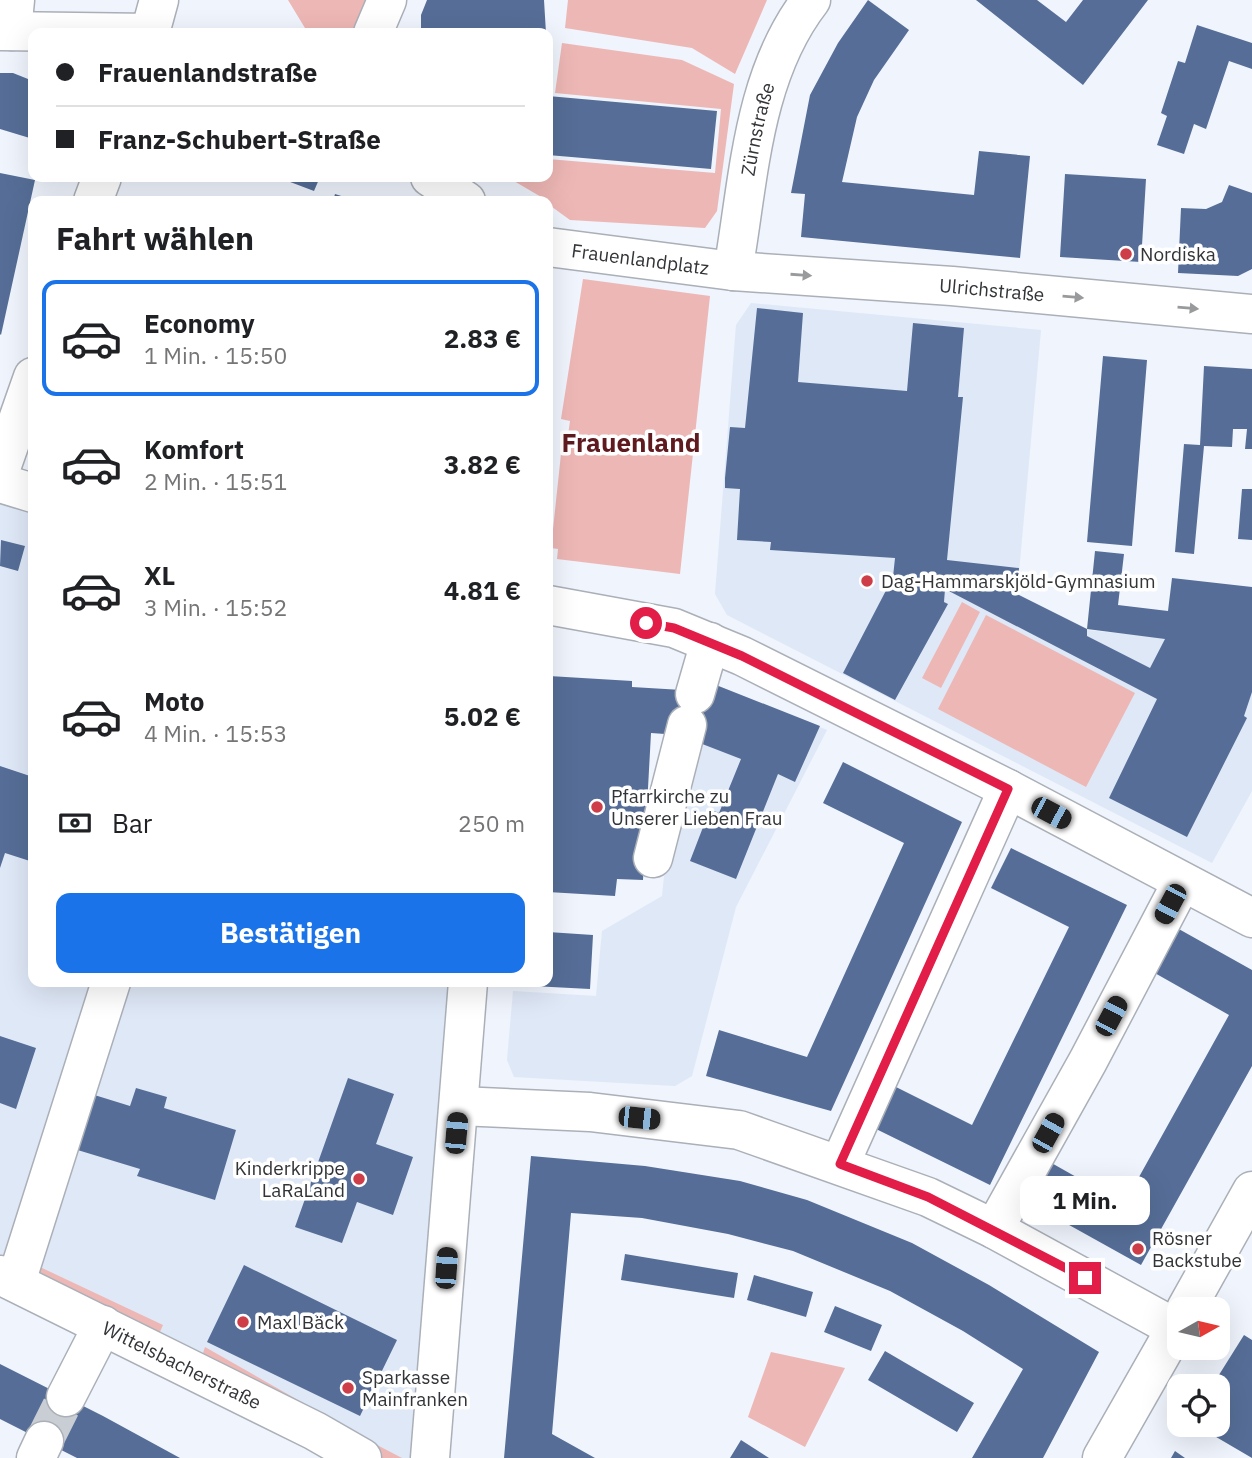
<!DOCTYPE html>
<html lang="de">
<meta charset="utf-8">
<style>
:root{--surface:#fff;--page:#f6f6f6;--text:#202124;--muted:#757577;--line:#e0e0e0;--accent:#1a73e8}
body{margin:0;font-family:"IBM Plex Sans",sans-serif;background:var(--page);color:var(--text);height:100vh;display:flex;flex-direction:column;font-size:26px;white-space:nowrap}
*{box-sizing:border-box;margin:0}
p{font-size:23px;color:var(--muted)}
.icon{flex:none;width:38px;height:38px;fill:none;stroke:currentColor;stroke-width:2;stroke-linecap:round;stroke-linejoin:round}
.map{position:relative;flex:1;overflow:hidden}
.sheet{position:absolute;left:28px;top:196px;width:525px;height:791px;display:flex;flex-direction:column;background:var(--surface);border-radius:14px;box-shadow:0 7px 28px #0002}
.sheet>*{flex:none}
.top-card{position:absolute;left:28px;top:28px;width:525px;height:154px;border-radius:14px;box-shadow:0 7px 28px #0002;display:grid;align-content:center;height:154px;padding:0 28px;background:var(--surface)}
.needle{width:46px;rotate:82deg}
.buttons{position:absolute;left:1167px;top:1297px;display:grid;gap:14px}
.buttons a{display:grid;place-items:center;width:63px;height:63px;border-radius:14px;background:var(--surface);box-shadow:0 7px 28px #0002;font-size:35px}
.end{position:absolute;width:32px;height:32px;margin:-16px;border:9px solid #e11d48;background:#fff;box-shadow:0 0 0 4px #fff}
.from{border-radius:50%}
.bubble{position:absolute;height:49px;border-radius:14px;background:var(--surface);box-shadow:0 7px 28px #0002;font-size:23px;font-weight:700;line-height:49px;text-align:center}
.car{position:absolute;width:21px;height:42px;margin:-21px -10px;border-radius:9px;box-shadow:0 0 5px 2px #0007;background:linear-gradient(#222 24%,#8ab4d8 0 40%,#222 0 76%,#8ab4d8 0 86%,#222 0)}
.top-card b{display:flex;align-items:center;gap:24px;height:66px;font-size:26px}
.top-card b+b{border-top:2px solid var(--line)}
.top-card i{width:18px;height:18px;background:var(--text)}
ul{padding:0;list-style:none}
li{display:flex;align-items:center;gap:21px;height:116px;margin:0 14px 10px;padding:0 14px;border:4px solid transparent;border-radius:14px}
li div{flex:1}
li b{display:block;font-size:26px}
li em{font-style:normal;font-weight:700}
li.current{border-color:var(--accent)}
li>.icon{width:63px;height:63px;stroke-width:1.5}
h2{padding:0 28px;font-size:32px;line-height:84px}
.pay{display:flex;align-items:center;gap:18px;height:77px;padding:0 28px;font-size:26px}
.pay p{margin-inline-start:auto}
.action{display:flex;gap:14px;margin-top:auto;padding:14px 28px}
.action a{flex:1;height:80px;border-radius:14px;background:var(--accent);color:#fff;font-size:28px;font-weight:700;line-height:80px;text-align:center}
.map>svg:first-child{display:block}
.built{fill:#dfe8f7}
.green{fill:#edb7b5}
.building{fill:#566e97;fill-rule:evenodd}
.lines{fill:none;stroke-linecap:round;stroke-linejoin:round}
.minor-tunnel{stroke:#c9ced5;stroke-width:38;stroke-dasharray:38 19;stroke-linecap:butt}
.minor-casing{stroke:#abb0b8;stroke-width:41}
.minor{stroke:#fff;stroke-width:38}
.oneway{fill:#989a9b}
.route{stroke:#e11d48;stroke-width:9}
.poi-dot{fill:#ce3e48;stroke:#fff;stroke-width:2.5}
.labels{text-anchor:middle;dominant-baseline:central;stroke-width:7;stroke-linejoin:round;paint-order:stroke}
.street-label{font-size:19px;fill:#323437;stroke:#fff}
.poi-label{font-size:19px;fill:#323437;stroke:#fff;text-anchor:start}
.district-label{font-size:26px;font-weight:bold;fill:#5f1a1f;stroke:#fff}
</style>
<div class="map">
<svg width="1252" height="1458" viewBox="0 0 1252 1458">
<rect width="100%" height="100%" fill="#eff4fd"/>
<path class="built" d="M751,303L1041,330L1017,594L1087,630L1165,638L1252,640V791L1212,863L727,615L715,594L736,325Z
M0,485L33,495V982H466L428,1458H355L0,1281Z
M711,683L827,730L736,907L692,1076L675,1086L514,1077L507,1060L513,991L596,996L602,931L662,896L679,735Z"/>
<path class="green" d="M288,0H370L357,33H308Z
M568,0H767L735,74L692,48L565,28Z
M562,43L682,60L734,84L717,211L705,228L570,220L548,204V201L507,177H548V159L715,173L721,109L555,93Z
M583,279L710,296L680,574L557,559L558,549L551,548L563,435H568L570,421L561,419Z
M962,602L980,612L941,688L922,678Z
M986,615L1135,693L1086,787L938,709Z
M40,1267L163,1325L159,1334L40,1278Z
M205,1347L379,1446L402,1458H381L202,1356Z
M771,1352L845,1368L805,1447L748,1417Z"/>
<path class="building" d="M427,0H544L546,33H421V15Z
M868,0L909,30L874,80L857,117L842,182L974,195L979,151L1030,156L1020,258L801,237L805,194L791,193L810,95L838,43Z
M976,0H1037L1066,22L1083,0H1148L1083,85Z
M1197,25L1252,43V69L1229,61L1206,129L1194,124L1184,154L1157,145L1167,116L1161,113L1178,61L1185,63Z
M0,73H13L33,81V139L0,129Z
M548,96L717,111L711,169L548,155Z
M0,173L35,180L1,335L0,334Z
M1065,174L1146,179L1141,262L1060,257Z
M277,177H320L314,191Z
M1229,185L1252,193V269L1238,276L1178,273L1181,208L1206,209L1222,202Z
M335,194L357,201H333Z
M757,308L803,313L798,382L907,391L913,323L964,328L958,397H963L947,560L1019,568L1017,594L1087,629L1095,551L1124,554L1118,605L1168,611L1172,578L1252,587V692L1244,716L1247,718L1187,837L1109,798L1157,699L945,589L944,602L948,604L895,700L843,673L893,577L895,558L770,550L771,542L737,540L740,489L725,488V478L730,427L745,428ZM1087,629L1165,639L1150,668L1087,636Z
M1103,356L1147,360L1132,546L1087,542Z
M1204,366L1252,369V449H1245L1247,429H1233L1232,447L1204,446L1194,554L1175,552L1184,444L1200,445Z
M1242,489H1252V540L1238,539Z
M1,540L25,546L18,571L0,566Z
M549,676L632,681V687L682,690L711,683L820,726L795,782L778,774L736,879L690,861L710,809L719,813L741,759L679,735L651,733L643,880L617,879L615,896L548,892Z
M843,762L962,822L831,1111L706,1076L719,1030L807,1057L904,843L823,803Z
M0,766L33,777V862L5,853L0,868Z
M1011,848L1127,905L990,1185L874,1128L894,1086L972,1125L1069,927L991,888Z
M1177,928L1252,970V1066L1141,1265L1026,1201L1048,1161L1124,1204L1229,1015L1153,972Z
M548,932L593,935L590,989L513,985V982H548Z
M0,1036L36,1048L16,1109L0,1103Z
M348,1078L394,1094L376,1144L413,1157L393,1215L357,1202L342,1243L295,1227Z
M136,1088L167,1097L164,1108L236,1130L215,1200L137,1176L140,1169L71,1148L88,1093L130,1106Z
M531,1156L645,1166L740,1181L807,1200L912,1243L989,1285L1099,1352L1043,1458H972L1023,1369L963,1331L890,1291L793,1251L728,1234L642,1218L571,1213L552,1434L595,1458H504Z
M625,1254L738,1273L734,1298L621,1280Z
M244,1265L397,1340L360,1416L207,1342Z
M754,1275L813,1292L806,1317L747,1300Z
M835,1306L882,1325L871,1351L824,1332Z
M1244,1335L1252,1340V1458L1194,1424H1218V1386H1212Z
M885,1351L974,1403L957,1432L868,1380Z
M0,1364L103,1416L180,1458H77L0,1419Z
M741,1440L769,1458H730Z
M1175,1451L1185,1458H1171Z"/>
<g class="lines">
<path class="minor-tunnel" d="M44,1441L66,1397"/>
<g class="minor-casing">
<g id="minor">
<path d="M0,31L152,33"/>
<path d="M12,31L15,0"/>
<path d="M150,33L159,0"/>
<path d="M373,33L387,0"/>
<path d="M430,177L466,201"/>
<path d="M93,201L102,177"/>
<path id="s1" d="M548,247L733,271L952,286L1252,314"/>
<path id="s2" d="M733,271C749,179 752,76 811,0"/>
<path d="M0,471L33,377"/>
<path d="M0,483L33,493"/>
<path d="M548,605L674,628L742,656L1008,789L1252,918"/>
<path d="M695,694L710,642"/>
<path d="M653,858L687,725"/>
<path d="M459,1106L590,1112L739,1130L928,1197L994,1229L1175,1328"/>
<path d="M840,1164L1008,789"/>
<path d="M994,1229L1088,1061L1182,882"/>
<path id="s3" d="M0,1275L315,1431L362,1458"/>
<path d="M16,1282L111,982"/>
<path d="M1186,1309L1252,1191"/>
<path d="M66,1397L103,1325"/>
<path d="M36,1458L44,1441"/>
<path d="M430,1458L468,982"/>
<path d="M1102,1458L1180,1321"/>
</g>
</g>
<use href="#minor" class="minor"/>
</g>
<defs><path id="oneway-solid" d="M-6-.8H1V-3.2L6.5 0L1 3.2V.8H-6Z" transform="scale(1.75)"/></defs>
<g class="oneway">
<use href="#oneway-solid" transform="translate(801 275) rotate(4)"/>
<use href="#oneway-solid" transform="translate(1073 297) rotate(5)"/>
<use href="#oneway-solid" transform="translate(1188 308) rotate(5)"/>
</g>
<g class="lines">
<path class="route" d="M646,623L674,628L742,656L1008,789L840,1164L928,1197L1085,1278"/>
</g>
<g class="poi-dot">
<circle cx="1126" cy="254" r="7"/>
<circle cx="867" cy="581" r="7"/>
<circle cx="597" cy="807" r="7"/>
<circle cx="359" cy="1179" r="7"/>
<circle cx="1138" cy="1249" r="7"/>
<circle cx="243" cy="1322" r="7"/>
<circle cx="348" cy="1388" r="7"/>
</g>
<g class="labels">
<g class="street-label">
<text stroke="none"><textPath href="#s2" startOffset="144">Zürnstraße</textPath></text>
<text stroke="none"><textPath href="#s1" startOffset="93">Frauenlandplatz</textPath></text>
<text stroke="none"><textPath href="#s1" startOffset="446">Ulrichstraße</textPath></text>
<text stroke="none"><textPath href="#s3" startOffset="203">Wittelsbacherstraße</textPath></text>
</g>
<g class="poi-label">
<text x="1140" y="254">Nordiska</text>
<text x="881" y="581">Dag-Hammarskjöld-Gymnasium</text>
<text x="611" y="796">Pfarrkirche zu<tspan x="611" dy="22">Unserer Lieben Frau</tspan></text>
<text x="345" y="1168" text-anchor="end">Kinderkrippe<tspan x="345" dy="22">LaRaLand</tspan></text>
<text x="1152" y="1238">Rösner<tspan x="1152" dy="22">Backstube</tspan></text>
<text x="257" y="1322">Maxl Bäck</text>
<text x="362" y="1377">Sparkasse<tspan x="362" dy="22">Mainfranken</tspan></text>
</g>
<g class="district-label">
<text x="631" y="442">Frauenland</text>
</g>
</g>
</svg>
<div class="buttons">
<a><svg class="needle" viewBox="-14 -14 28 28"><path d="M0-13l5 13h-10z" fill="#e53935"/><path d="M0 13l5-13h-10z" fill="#757577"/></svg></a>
<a><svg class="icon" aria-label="locate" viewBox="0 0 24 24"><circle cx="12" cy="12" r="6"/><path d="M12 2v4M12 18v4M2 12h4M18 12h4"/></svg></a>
</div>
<i class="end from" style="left:646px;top:623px"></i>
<i class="end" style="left:1085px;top:1278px"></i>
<div class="bubble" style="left:1020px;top:1176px;width:130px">1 Min.</div>
<i class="car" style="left:1051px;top:813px;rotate:118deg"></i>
<i class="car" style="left:1170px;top:904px;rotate:208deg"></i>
<i class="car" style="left:1111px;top:1016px;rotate:28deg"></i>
<i class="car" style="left:639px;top:1118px;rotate:96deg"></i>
<i class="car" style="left:456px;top:1133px;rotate:5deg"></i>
<i class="car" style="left:1048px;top:1133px;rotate:29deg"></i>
<i class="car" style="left:446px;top:1268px;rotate:4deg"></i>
<div class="top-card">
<b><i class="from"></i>Frauenlandstraße</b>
<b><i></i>Franz-Schubert-Straße</b>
</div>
<section class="sheet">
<h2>Fahrt wählen</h2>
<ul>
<li class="current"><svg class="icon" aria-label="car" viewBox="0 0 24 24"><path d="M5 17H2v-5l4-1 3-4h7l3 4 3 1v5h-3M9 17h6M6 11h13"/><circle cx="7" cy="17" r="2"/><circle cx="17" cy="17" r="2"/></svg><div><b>Economy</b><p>1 Min. · 15:50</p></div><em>2.83 €</em></li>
<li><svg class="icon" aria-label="car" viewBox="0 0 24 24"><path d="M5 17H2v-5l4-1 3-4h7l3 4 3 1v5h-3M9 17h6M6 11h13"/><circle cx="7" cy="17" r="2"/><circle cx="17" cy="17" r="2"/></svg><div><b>Komfort</b><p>2 Min. · 15:51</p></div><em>3.82 €</em></li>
<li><svg class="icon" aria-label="car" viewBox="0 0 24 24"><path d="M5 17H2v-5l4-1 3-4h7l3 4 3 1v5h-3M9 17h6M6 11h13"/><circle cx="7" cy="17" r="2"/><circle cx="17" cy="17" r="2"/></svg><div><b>XL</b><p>3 Min. · 15:52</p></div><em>4.81 €</em></li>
<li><svg class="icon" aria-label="car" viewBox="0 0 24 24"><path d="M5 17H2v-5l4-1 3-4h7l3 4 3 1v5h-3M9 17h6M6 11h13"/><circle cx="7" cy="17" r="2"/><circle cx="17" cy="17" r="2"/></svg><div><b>Moto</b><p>4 Min. · 15:53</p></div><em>5.02 €</em></li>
</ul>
<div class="pay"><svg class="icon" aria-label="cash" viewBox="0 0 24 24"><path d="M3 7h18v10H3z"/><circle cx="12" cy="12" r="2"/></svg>Bar<p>250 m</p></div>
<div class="action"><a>Bestätigen</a></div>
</section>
</div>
